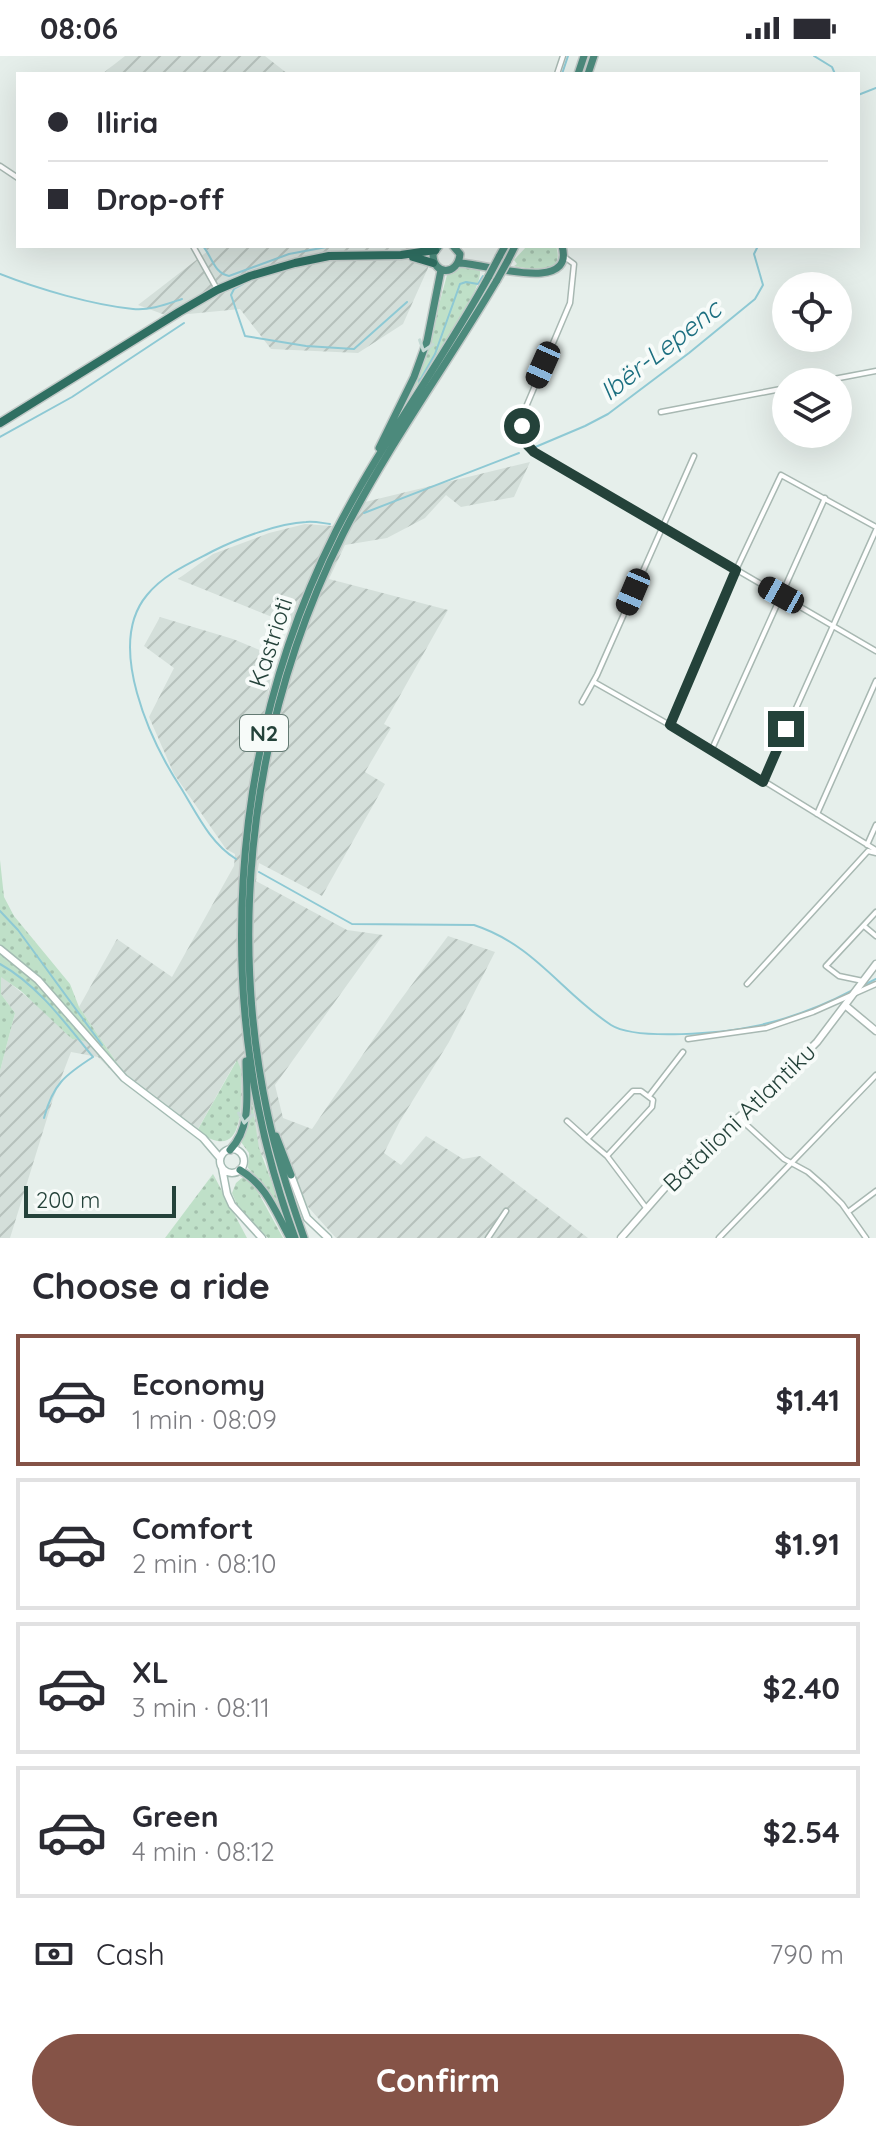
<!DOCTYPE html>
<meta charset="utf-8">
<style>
:root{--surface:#fff;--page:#f7f7f7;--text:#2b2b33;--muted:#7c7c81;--line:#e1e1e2;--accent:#855347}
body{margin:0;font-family:Quicksand,sans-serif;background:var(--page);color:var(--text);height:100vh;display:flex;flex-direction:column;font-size:30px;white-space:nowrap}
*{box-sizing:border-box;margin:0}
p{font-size:26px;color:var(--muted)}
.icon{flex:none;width:44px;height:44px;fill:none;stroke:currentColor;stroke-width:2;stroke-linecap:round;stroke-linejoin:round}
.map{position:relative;height:1182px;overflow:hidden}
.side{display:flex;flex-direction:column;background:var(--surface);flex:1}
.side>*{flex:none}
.top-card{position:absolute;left:16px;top:16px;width:844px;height:176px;border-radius:0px;box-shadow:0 8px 32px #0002;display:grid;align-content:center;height:176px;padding:0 32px;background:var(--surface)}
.fabs{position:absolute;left:772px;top:216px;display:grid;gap:16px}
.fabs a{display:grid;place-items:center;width:80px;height:80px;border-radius:50%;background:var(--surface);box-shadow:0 8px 32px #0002;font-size:40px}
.scale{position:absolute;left:24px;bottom:20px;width:152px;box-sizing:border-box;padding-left:8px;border:4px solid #24423a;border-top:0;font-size:22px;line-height:28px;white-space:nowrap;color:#24423a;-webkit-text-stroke:6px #f7fbf9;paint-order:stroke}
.end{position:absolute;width:36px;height:36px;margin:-18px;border:10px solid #24423a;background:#fff;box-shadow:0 0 0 4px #fff}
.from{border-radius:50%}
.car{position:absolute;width:24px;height:48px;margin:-24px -12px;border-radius:10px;box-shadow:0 0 6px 2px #0007;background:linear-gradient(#222 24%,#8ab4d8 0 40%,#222 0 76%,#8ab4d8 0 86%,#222 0)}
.top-card b{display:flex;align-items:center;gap:28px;height:76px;font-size:30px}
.top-card b+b{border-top:2px solid var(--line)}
.top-card i{width:20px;height:20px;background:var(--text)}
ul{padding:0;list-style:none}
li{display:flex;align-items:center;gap:24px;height:132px;margin:0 16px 12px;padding:0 16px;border:4px solid var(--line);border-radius:0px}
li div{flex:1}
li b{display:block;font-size:30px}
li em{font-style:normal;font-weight:800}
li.selected{border-color:var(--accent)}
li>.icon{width:72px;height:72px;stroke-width:1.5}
h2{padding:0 32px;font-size:36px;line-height:96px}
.pay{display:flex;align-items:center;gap:20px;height:88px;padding:0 32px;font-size:30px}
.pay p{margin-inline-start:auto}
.primary-button{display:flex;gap:16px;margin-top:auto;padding:16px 32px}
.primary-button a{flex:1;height:92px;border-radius:48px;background:var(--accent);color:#fff;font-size:32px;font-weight:800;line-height:92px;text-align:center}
.status{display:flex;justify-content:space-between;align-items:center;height:56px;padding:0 40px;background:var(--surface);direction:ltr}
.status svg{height:22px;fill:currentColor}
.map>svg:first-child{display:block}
.industrial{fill:url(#industrial-furrows)}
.grass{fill:url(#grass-dots)}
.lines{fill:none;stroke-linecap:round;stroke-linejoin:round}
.stream{stroke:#8ec9d4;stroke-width:2}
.minor-casing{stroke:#a8b8b2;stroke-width:7}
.tertiary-casing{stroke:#a8b8b2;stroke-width:9}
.secondary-casing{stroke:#a4bbb3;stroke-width:9}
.trunk-casing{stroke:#c2cac8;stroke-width:10}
.motorway-casing{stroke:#c2cac8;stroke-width:11}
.minor{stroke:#fff;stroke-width:4}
.tertiary{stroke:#fff;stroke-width:6}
.secondary{stroke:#fff;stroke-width:6}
.trunk{stroke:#4c8a7c;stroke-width:7}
.motorway{stroke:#2f6f62;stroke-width:8}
.trunk-bridge-casing{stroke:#c2cac8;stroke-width:10;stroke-linecap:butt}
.trunk-bridge{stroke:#4c8a7c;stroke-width:7}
.oneway{stroke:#c4d9d4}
.route{stroke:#24423a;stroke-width:10}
.labels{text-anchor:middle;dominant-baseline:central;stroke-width:8;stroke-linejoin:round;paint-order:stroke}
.shield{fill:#f7fbf9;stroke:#637a73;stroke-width:2}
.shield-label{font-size:22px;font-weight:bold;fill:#24423a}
.street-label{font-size:24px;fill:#24423a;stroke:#f7fbf9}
.water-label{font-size:26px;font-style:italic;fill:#1c6f80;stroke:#f7fbf9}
</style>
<div class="status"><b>08:06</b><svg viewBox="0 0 49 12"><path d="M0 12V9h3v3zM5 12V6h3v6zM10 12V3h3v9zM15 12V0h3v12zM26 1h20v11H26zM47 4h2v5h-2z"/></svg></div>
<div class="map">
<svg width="876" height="1182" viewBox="0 0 876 1182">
<defs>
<pattern id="industrial-furrows" width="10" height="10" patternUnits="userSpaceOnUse" patternTransform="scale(2)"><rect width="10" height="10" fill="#d4dfda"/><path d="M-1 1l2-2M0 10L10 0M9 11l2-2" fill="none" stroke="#b6c1bc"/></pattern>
<pattern id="grass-dots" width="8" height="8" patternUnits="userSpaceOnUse" patternTransform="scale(2)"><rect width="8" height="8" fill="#bfe0c8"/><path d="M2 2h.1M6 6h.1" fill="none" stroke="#a4c1ad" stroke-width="1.8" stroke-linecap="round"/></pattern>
</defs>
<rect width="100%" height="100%" fill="#e6efeb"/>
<path class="industrial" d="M125,0H265L288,18H102Z
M204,190H429L428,212L403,268L358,297L271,293L240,253L168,260L138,249L208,195Z
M530,406L514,441L461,451L446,439L425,462L387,482L345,489L329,523L448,554L384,668L391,672L365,716L385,728L322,840L259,807L256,825L347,874L383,879L275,1029L283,1062L312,1073L396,950L448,880L495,896L449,986L400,1065L384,1097L401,1109L426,1080L463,1103L480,1100L588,1182H336L238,1073L241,1013L236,1005L194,1080L115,1018L98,1001L71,996L53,1043L10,1182H0V1015L15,957L1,938V920L43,954L72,983H82L105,994L115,1004L79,951L117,883L172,921L234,810L235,798L226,793L174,718L149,661L174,612L144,590L160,561L233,583L262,595L273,604L267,646L292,569L178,523L213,498L269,477L305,468L332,470L365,446Z"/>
<path class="grass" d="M527,190H556C566,221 531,213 514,210L517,208L514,204Z
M461,211L484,214L480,215C482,239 419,326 403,349L430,282L447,219Z
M0,804L4,841L14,860L70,928L79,951L119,1010C106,995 92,984 72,983L21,935L1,921V938L15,957L0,1015Z
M237,1004L241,1013C240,1044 248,1111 197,1075Z
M249,1029L259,1092L288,1170L265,1130L248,1112L249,1097L241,1086Z
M213,1118L247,1182H165Z
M243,1121L252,1125L283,1182H268L237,1149L232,1137L236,1127Z"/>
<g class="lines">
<path class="stream" d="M814,0L832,11L835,18
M562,18L568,0
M858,39L876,32
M203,190C212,201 214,217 229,220L289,198L332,190
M0,218C38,233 93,249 133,253C149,255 167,248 182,243
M243,228L234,233L231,239L245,280L306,290L354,293L407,246
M419,326L435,298L460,228L466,226L478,228L483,220
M0,381L72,341L184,267
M533,392L585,370L608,358L689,297L755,243L763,229L754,198L758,190
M364,457L519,397
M236,803C210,787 197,758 181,732C151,686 105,589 147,539C164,518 190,507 213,495C237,483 279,467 306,466C314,465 322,467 330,468
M259,816L352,868L474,869C535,889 561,936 611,969C636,985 725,977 756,970C788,963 823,950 853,934
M0,855L18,874L102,989
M0,908C38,929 66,968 93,1001C65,1019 53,1028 44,1062
M862,930L876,923"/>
<g class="minor-casing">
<path id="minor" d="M557,18L563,0
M0,110L18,122
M193,190L217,233
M563,200L574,208L570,247L523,358L521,382L527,391L541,400L876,595
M818,326L876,315
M661,356L786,332
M594,626L712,693L876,794
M582,646L597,619L694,400
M670,669L736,514L781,419L876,471
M712,693L825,442
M763,726L876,474
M817,758L876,625
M867,789L876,769
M864,870L876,880
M863,925L839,920L826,910L876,856
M747,928L868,795L876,797
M688,983L766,972L813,956L876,928
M649,1040L683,996
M738,1061L784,1103L808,1116L824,1130L842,1148L866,1182
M567,1065L587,1083
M607,1100L652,1051L653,1044L641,1035H633L587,1083L607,1100L647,1153
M848,1156L876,1135
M488,1182L506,1155
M719,1182L876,1019"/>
</g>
<g class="tertiary-casing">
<path id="tertiary" d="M846,950L876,975
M621,1182L684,1110L767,1036L817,986L876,908"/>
</g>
<g class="secondary-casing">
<path id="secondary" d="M0,893L38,924L124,1022L203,1082L220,1102
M220 1105a12 12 0 1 1 24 0a12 12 0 1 1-24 0Z
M222,1112L227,1138L232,1149L262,1182
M291,1119L307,1162L328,1182"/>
</g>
<g class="trunk-casing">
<path id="trunk" d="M578,18L584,0
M588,18L594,0
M439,190L433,198C433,220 458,220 460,198L453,190
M499,201L505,190
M507,206L515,190
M459,207C483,207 576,239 562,190
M379,392L414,321L427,285L441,214
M276,1080L291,1119
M230,1094C253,1070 246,1035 246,1005
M240,1114C267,1130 275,1155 290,1182
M295,1182C211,953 227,693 336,475C381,387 441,307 489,220
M304,1182C290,1142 277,1102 268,1060C226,865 254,656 343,478C388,389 447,309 497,224"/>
</g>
<g class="motorway-casing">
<path id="motorway" d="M413,201L433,207
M0,367L179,256L217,234L250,220L295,207L329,200L401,199L435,194"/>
</g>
<use href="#minor" class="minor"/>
<use href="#tertiary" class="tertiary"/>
<use href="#secondary" class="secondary"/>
<use href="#trunk" class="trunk"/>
<use href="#motorway" class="motorway"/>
<g class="trunk-bridge-casing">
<path id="trunk-bridge" d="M489,220L499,201
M497,224L507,206"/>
</g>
<use href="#trunk-bridge" class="trunk-bridge"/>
</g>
<defs><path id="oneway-chevron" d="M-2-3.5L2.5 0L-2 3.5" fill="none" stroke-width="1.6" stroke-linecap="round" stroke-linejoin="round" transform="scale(2)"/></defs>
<g class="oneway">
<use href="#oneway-chevron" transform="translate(425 290) rotate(109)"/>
<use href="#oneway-chevron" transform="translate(245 1062) rotate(98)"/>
</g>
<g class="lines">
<path class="route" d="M522,370L521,382L534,396L736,514L670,669L763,726L786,673"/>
</g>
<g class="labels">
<rect class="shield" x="240" y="659" width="48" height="36" rx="6"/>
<g class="shield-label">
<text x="264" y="677">N2</text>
</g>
<g class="street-label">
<text transform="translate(270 586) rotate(-72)">Kastrioti</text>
<text transform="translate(739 1061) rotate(-44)">Batalioni Atlantiku</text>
</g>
<g class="water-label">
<text transform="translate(660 294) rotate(-38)">Ibër-Lepenc</text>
</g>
</g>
</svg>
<div class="fabs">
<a><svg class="icon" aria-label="locate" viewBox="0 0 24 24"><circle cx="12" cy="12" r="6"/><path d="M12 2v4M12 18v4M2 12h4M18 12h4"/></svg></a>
<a><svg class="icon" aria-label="layers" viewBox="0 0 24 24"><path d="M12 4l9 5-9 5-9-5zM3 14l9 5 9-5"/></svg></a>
</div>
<div class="scale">200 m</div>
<i class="end from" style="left:522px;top:370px"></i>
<i class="end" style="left:786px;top:673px"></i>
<i class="car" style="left:543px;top:309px;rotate:204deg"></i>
<i class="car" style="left:633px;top:536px;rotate:203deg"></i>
<i class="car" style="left:781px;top:539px;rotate:299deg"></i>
<div class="top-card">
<b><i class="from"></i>Iliria</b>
<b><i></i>Drop-off</b>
</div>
</div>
<section class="side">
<h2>Choose a ride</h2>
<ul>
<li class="selected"><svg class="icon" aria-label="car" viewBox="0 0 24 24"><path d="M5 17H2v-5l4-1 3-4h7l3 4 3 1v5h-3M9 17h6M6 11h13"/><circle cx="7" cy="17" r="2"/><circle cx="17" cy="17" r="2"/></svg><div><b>Economy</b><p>1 min · 08:09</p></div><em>$1.41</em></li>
<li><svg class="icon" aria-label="car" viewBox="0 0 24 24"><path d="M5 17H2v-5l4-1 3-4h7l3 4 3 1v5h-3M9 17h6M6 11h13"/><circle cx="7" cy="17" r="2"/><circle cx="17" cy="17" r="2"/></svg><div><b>Comfort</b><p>2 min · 08:10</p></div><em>$1.91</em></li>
<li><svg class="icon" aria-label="car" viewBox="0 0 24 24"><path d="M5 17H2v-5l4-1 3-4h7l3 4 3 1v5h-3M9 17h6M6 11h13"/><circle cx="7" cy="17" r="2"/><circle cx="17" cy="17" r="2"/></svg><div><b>XL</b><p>3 min · 08:11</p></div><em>$2.40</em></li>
<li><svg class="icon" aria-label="car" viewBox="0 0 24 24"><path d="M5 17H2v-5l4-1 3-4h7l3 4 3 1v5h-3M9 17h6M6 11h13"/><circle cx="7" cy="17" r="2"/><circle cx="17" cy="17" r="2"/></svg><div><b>Green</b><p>4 min · 08:12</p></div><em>$2.54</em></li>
</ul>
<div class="pay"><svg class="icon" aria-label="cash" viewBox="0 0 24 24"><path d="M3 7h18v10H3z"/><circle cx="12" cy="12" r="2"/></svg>Cash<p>790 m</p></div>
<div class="primary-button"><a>Confirm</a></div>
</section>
